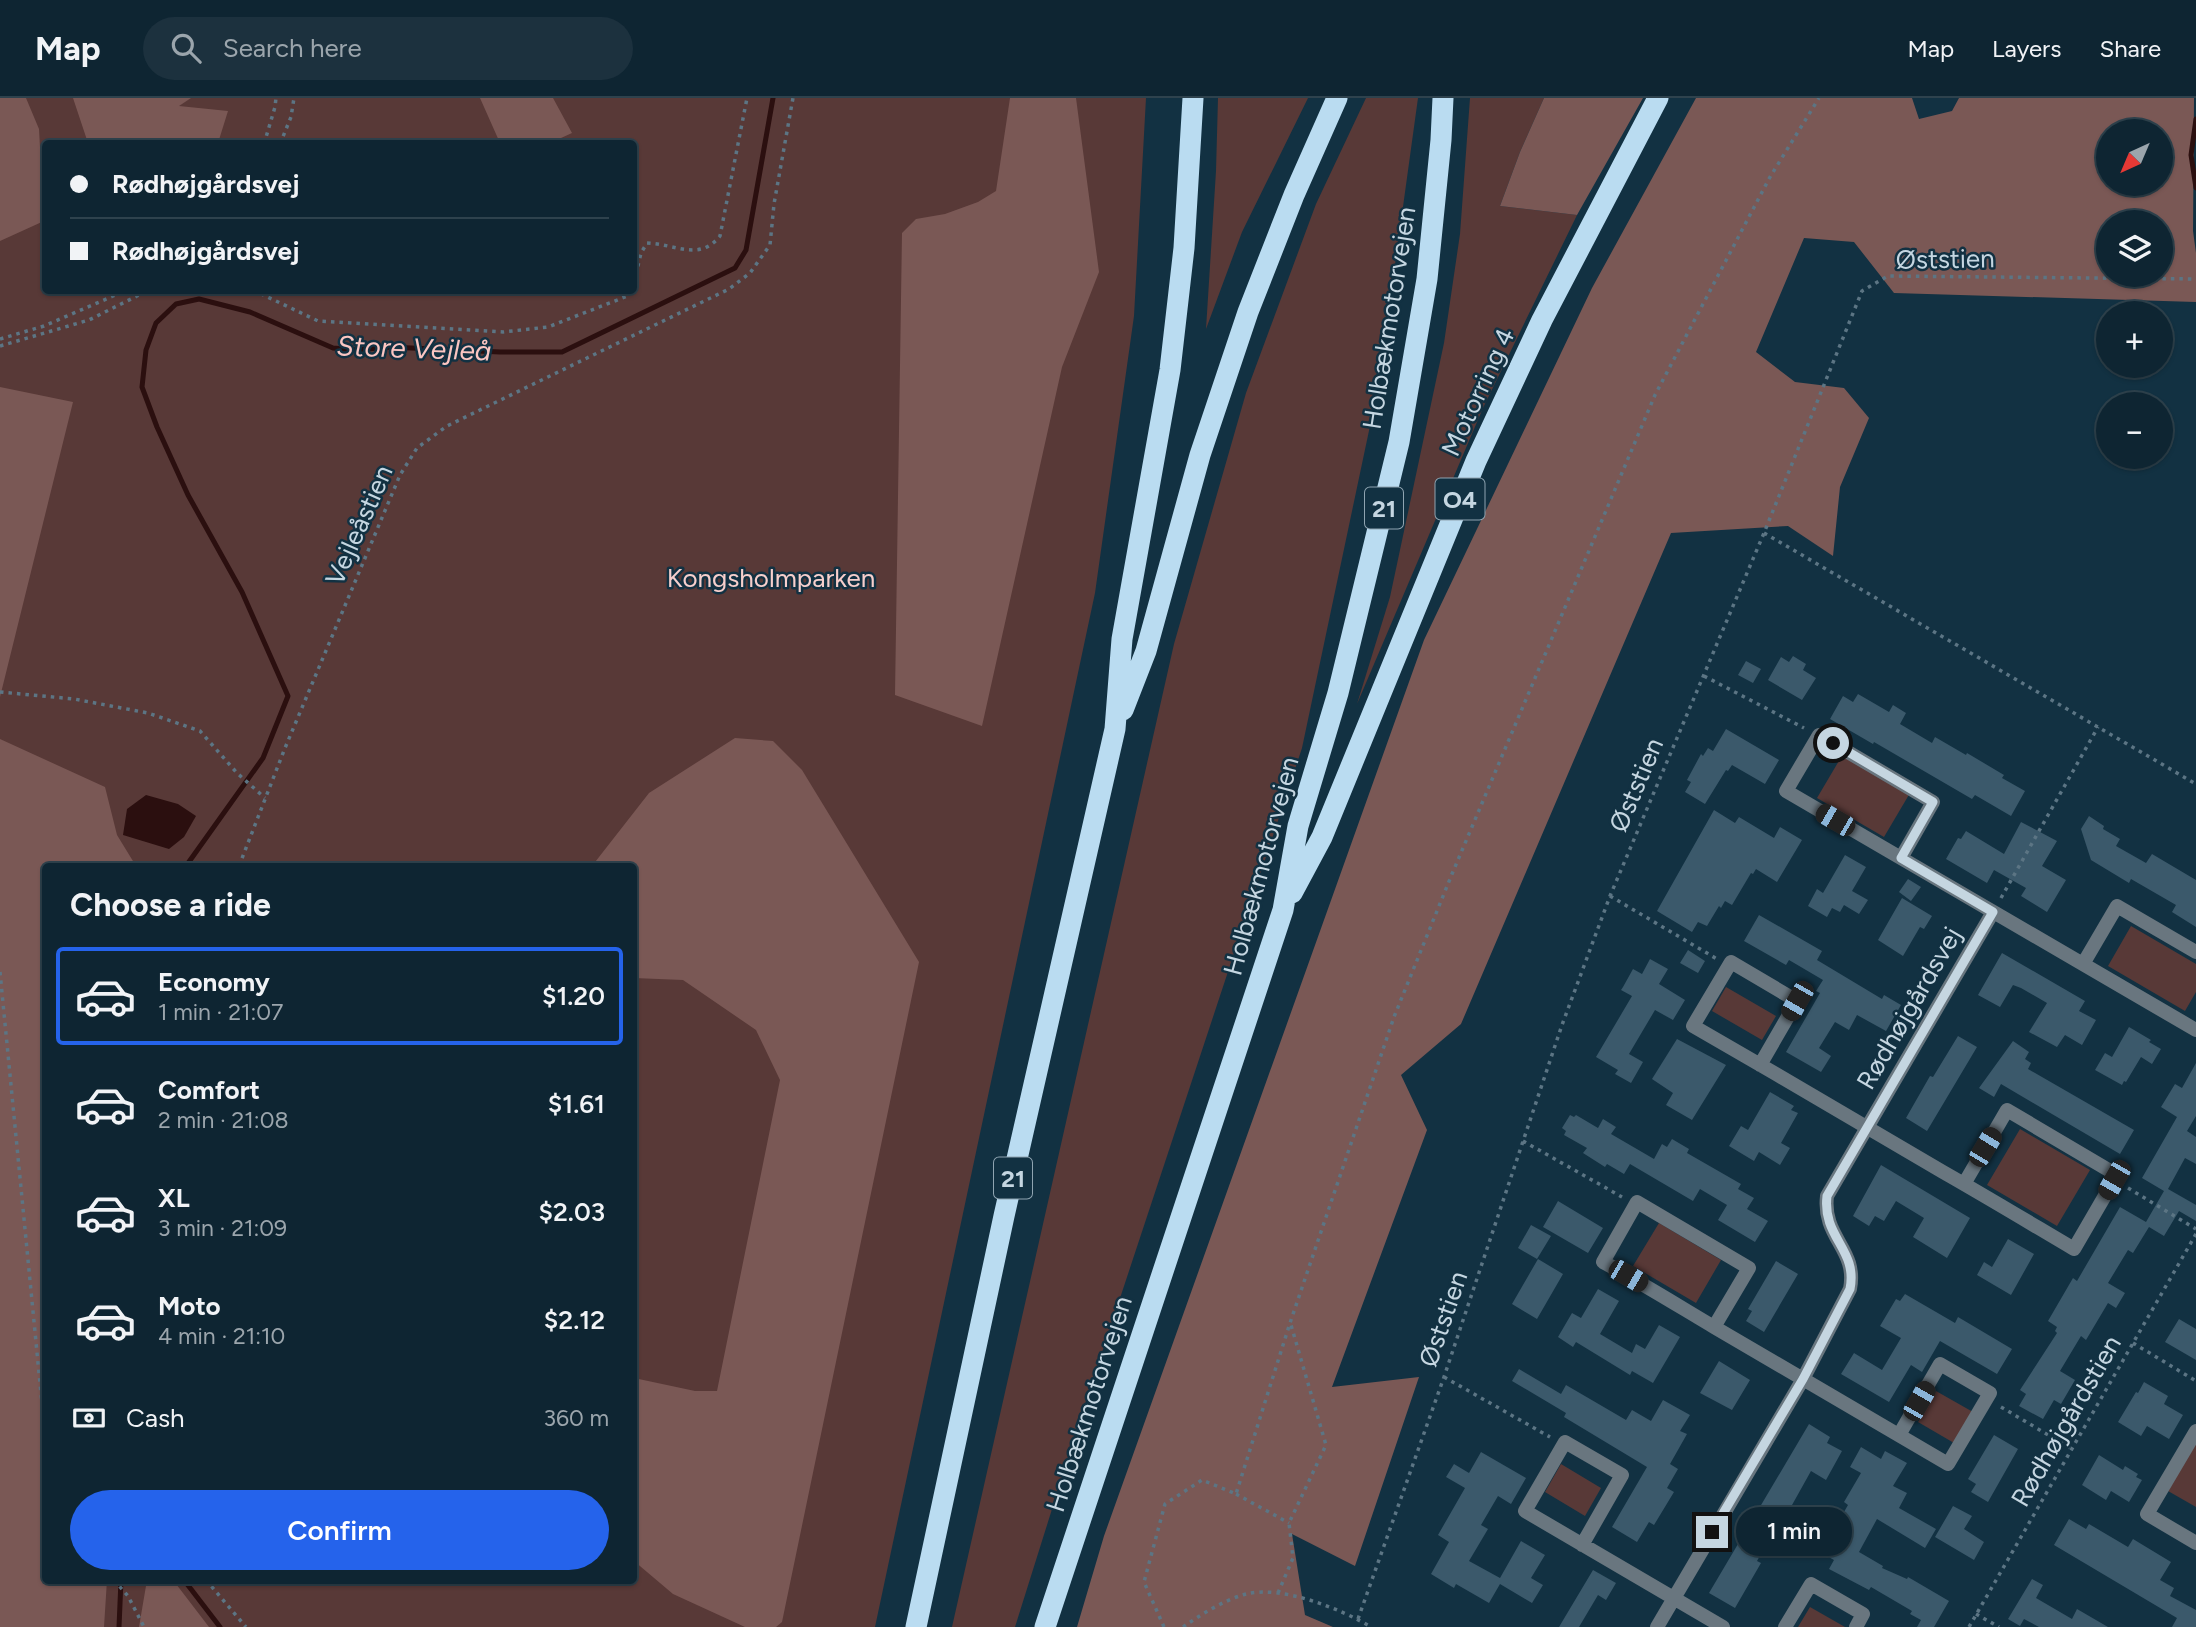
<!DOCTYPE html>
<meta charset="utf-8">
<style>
:root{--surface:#0e2532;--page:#1c313e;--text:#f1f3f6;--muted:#9ba5ac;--line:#2e424d;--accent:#2563eb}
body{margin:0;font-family:Figtree,sans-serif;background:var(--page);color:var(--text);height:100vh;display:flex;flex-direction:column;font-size:26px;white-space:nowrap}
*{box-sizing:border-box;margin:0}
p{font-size:23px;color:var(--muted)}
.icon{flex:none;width:38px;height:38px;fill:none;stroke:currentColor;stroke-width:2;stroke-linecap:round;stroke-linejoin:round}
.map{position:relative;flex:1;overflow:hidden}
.side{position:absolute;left:42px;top:765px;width:595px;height:721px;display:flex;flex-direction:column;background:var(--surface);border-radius:7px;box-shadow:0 2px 5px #0004,0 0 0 2px var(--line)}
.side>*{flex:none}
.hud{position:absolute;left:42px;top:42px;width:595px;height:154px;border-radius:7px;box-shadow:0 2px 5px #0004,0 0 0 2px var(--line);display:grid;align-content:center;height:154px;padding:0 28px;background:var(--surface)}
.needle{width:46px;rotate:224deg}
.controls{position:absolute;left:2096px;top:21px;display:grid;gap:14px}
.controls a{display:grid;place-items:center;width:77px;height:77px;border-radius:50%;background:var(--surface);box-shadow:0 2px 5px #0004,0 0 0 2px var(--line);font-size:35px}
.end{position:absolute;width:32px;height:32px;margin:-16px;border:9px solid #c5d6e1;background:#111;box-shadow:0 0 0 4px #111}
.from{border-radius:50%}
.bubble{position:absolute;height:49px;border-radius:24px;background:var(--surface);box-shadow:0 2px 5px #0004,0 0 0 2px var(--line);font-size:23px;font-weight:600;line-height:49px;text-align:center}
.car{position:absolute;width:21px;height:42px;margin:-21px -10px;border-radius:9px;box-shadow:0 0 5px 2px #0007;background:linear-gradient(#222 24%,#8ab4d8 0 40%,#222 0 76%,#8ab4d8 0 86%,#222 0)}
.hud b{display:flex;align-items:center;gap:24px;height:66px;font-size:26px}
.hud b+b{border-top:2px solid var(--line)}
.hud i{width:18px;height:18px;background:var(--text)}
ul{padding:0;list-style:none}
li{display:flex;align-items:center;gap:21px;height:98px;margin:0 14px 10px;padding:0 14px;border:4px solid transparent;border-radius:7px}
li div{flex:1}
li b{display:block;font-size:26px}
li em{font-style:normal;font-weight:600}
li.selected{border-color:var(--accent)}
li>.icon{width:63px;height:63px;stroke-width:1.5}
h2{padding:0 28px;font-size:32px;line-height:84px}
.pay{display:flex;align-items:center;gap:18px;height:77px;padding:0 28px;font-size:26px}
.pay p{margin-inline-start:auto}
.primary-button{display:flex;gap:14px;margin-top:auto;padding:14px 28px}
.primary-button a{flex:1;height:80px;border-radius:42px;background:var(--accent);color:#fff;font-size:28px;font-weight:600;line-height:80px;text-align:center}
header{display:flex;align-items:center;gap:42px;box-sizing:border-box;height:98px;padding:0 35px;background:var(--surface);border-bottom:2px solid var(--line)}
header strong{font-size:33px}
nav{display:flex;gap:38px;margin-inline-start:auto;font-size:24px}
.search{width:490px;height:63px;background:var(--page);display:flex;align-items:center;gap:18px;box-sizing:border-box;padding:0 24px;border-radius:38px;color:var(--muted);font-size:26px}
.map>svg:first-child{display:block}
.green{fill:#583937;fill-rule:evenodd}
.forest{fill:#7a5855;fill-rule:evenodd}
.water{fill:#2b0f0f}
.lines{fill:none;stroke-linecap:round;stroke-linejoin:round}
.stream{stroke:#2b0f0f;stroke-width:5}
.building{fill:#3b596b}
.path{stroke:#5c7584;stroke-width:3.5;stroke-dasharray:3.5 5;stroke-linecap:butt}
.minor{stroke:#69767f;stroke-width:14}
.motorway{stroke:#badcf1;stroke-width:21}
.route{stroke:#c5d6e1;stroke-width:9}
.labels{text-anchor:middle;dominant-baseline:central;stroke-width:5;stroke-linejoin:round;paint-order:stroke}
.shield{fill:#123142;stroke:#8fa4b1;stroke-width:2}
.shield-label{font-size:24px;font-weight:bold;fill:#c5d6e1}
.street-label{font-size:26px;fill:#c5d6e1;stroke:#123142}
.park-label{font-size:26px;fill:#f7cfcc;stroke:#123142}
.water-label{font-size:28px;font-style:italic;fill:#fbc6c2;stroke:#123142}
</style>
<header>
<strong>Map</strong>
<div class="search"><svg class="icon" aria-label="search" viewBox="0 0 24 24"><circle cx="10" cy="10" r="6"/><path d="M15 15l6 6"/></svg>Search here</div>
<nav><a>Map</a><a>Layers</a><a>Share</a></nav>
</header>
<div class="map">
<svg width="2196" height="1529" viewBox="0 0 2196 1529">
<rect width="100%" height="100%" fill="#123142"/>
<path class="green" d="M0,0H1146L1134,218L1095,495L875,1529H0ZM46,46H634V192H46ZM46,768H634V1482H46Z
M1218,0H1308L1242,134L1206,231L1216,73Z
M1366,0H1418L1378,290L1302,650L1085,1306L1015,1529H952L1174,546L1246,295L1316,106Z
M1470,0H1544L1520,54L1500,108L1577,117L1483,310L1357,606L1390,499L1444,245L1460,136Z
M1843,656L1910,695L1884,739L1817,700Z
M2131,828L2196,866V894L2185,913L2108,868Z
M1726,889L1776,918L1762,942L1712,913Z
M2020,1031L2090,1072L2057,1128L1987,1087Z
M1659,1125L1721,1162L1696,1205L1633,1168Z
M1936,1293L1973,1314L1954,1345L1918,1324Z
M2196,1345V1409L2168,1393Z
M1561,1366L1601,1390L1585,1418L1545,1394Z
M1810,1509L1845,1529H1798Z"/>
<path class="forest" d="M0,0H26L39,31L44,123L0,143Z
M73,0H191L179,8L228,13L218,45H88Z
M480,0H553L572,35L550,45H500Z
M1010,0H1076L1099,174L1062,269L982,628L895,597L902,135L916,121L945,116L978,104L996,93Z
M1544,0H1643L1577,117L1500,108L1520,54Z
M1696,0H1912L1919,21L1952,13L1959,0H2194L2193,133L2196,155V204L1894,195L1854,144L1804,140L1756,254L1795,284L1844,290L1869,320L1840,389L1833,458L1788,428L1671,435L1461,926L1401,977L1427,1032L1332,1289L1419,1279L1355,1468L1292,1436L1305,1517L1333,1529H1077L1104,1438L1424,542L1592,190ZM2161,33V86H2109V33ZM2161,124V177H2109V124Z
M0,289L73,304L0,599Z
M735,640L773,643L802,672L919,864L782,1524L776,1529H745L673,1496L634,1463V1280L695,1293H717L780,982L756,932L683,882L634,880V768H592L649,695Z
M0,641L105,689L117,737L136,768H46V1482H107L104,1529H0Z
M147,1482H173L209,1529H139Z"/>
<path class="water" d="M146,697L178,706L196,718L184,739L169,751L123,737L127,711Z"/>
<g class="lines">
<path class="stream" d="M2196,21L2191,57L2196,90
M186,768L263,660L288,598L242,494L188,397L157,329L142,289L146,252L156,225L176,206L199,201L250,214L333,250L357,252L389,249L500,254H562L735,170L746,152L773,0
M184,1482L220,1529
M119,1529L121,1482"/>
</g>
<path class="building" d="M1793,558L1806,566L1803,572L1816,580L1802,602L1768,582L1781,559L1789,564Z
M1746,563L1761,571L1753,585L1738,577Z
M1858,596L1889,614L1893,607L1906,615L1900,626L1932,645L1935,639L1966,657L1967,655L2004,677L2002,680L2025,693L2011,718L1975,697L1972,701L1874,644L1873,646L1830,621L1843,598L1853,604Z
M1726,631L1779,662L1765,686L1732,667L1728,673L1726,672L1705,706L1685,694L1691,684L1687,682L1701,656L1703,658L1708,650L1713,653Z
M1714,712L1735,725L1739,719L1774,740L1780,729L1802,742L1777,784L1756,771L1753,776L1751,775L1732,807L1725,803L1721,810L1719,808L1707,828L1698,824L1692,834L1657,813Z
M2089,718L2104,728L2103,731L2120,741L2116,748L2146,765L2152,756L2196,782V829L2172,814L2176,807L2131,781L2129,785L2091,762L2081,731Z
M2021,724L2057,743L2042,768L2066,782L2047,814L2021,798L2026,790L1994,772L1987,785L1946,761L1958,740L1961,741L1966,733L2004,756Z
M1845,757L1866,769L1852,793L1868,802L1859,816L1844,807L1840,814L1832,810L1827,819L1808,808L1817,791L1823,795Z
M1908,781L1921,789L1911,803L1899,794Z
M1902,800L1932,818L1924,831L1920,829L1903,858L1878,842Z
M1759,817L1822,853L1817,862L1882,901L1884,897L1901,907L1886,933L1857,917L1849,932L1835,924L1819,950L1831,958L1821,974L1786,954L1820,895L1816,893L1823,882L1789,862L1786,867L1744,843Z
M1688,852L1705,863L1698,875L1680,865Z
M2002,855L2085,903L2079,913L2096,922L2082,947L2065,937L2057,949L2029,934L2047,905L2021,890L2013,887L2000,909L1978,897Z
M1650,861L1668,871L1659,886L1685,902L1673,922L1655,912L1629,956L1643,964L1631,985L1615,976L1618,972L1596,959L1632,898L1621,892L1623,889L1633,871L1642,876Z
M2129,929L2151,942L2149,944L2161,951L2152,966L2141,959L2126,984L2124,983L2122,987L2095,972L2105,955L2112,959Z
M1958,938L1977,949L1927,1033L1906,1020L1930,978L1933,979Z
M1677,941L1726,967L1692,1022L1666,1007L1673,995L1652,981Z
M2013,943L2029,954L2025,961L2031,965L2028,971L2134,1032L2120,1056L2001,986L1994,999L1979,990Z
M2196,965V1018L2187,1033L2196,1039V1066L2185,1060L2168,1091L2196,1107V1123L2179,1113L2164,1138L2149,1129L2133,1155L2128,1152L2108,1185L2125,1195L2116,1210L2108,1205L2086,1242L2081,1238L2060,1273L2075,1282L2061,1306L2054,1302L2043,1321L2019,1308L2026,1296L2020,1292L2057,1235L2055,1233L2057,1229L2048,1223L2073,1180L2077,1183L2120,1109L2146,1124L2164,1093L2142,1080L2177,1019L2161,1009L2175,986L2182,990Z
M1770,994L1794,1008L1791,1012L1798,1015L1781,1045L1790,1050L1780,1067L1759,1054L1754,1063L1729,1048L1741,1028L1748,1032Z
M1570,1017L1574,1019L1576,1017L1598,1030L1603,1021L1616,1029L1611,1036L1654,1061L1662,1046L1667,1049L1672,1041L1689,1051L1687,1055L1741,1086L1738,1091L1754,1100L1747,1111L1768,1123L1755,1144L1718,1122L1727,1107L1700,1091L1693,1103L1630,1066L1624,1076L1607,1066L1605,1069L1583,1055L1587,1050L1564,1037L1566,1033L1562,1030Z
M1881,1067L1970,1120L1947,1160L1913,1139L1924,1120L1896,1103L1884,1123L1875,1118L1869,1128L1853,1118Z
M1558,1103L1603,1130L1588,1155L1543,1129Z
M1531,1127L1551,1138L1537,1161L1518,1150Z
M2008,1141L2034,1156L2011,1197L1977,1177L1984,1164L1992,1169Z
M1538,1161L1563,1176L1537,1221L1512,1206Z
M1776,1163L1798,1176L1764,1234L1746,1223L1752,1213L1748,1211Z
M1598,1191L1619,1203L1600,1236L1632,1255L1636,1246L1645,1251L1659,1227L1680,1239L1653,1285L1632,1273L1630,1277L1576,1244L1573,1249L1558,1239L1572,1215L1581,1220Z
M1905,1196L1955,1225L1958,1219L2012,1251L1997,1276L1940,1243L1922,1274L1911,1267L1889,1304L1841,1276L1854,1255L1882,1272L1901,1240L1880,1228L1896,1201L1900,1203Z
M2179,1221L2196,1231V1262L2165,1244Z
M1719,1263L1750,1282L1732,1312L1700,1295Z
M1519,1271L1561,1296L1566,1287L1626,1322L1632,1312L1651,1323L1663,1302L1690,1317L1680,1333L1687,1336L1670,1366L1678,1371L1667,1390L1674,1394L1654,1427L1649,1424L1637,1444L1612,1429L1647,1369L1564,1319L1566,1315L1512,1283Z
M2144,1284L2168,1298L2164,1306L2183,1317L2169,1341L2147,1328L2141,1338L2118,1324L2136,1294L2138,1295Z
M1809,1326L1830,1339L1827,1345L1842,1353L1826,1382L1811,1373L1787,1416L1801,1424L1788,1446L1772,1436L1757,1463L1761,1465L1735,1510L1709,1495Z
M1994,1337L2018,1351L1988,1404L1971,1394L1976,1386L1968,1381Z
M1861,1349L1881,1361L1885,1353L1907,1365L1893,1388L1907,1395L1899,1410L1936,1431L1925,1450L1877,1421L1859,1454L1883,1468L1882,1470L1907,1481L1908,1479L1949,1503L1934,1529H1917L1921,1522L1910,1516L1912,1513L1871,1489L1869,1492L1829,1471L1834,1462L1816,1452L1825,1437L1829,1440L1848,1407L1844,1404L1861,1375L1850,1369Z
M1481,1354L1526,1380L1511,1406L1498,1398L1481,1427L1488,1431L1469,1463L1500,1480L1521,1443L1545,1457L1531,1480L1543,1487L1532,1505L1500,1486L1489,1505L1456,1486L1454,1490L1431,1476L1449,1444L1438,1437L1465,1390L1446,1379L1454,1366L1469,1375Z
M2099,1357L2123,1372L2125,1368L2138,1376L2136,1379L2142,1382L2129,1404L2111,1393L2106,1402L2082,1387Z
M1953,1408L1972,1418L1964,1431L1984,1444L1974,1462L1935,1439Z
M2069,1421L2086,1431L2089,1426L2128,1449L2133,1441L2171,1464L2160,1482L2174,1490L2170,1498L2196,1512V1529H2172L2177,1520L2054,1447Z
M1593,1472L1616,1485L1606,1502L1598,1497L1579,1529H1559Z
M2032,1481L2043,1487L2036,1500L2072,1521L2077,1511L2108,1529H2039L2024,1521L2020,1528L2008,1521Z"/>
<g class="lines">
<path class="path" d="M264,46L275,9L276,0
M280,46L291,19L294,0
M634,185L641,155L647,145C676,146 699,164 720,138L747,0
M253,192L318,223L503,234L548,229L630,197L631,192
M0,241L44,228L127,192
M0,248L89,222L149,192
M1764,435L2196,686
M1704,578L1804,630
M0,594L74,601L148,615L200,633L237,675L265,700
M239,768L285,650L400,377L417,350L447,328L729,191L750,175L770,147L774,106L793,0
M1610,798L1717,861
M2001,800L2098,629
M0,874L46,1347
M1523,1043L1622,1099
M2128,1090L2196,1131
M2133,1245L2196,1283
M1444,1279L1550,1339
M2001,1309L2072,1351
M1236,1396L1289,1425
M114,1482L128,1498L144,1529
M206,1482L246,1529
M1278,1495L1293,1460L1289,1425L1326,1347L1291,1227
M1976,1516L1999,1529
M1358,1521L1444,1279L1562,927L1610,798L1764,435L1862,193L1888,178L2196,181
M1164,1529L1144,1484L1165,1406L1202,1382L1236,1396L1290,1225L1394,919L1452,776L1655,297L1770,79L1819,0
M1183,1529C1202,1516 1224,1502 1246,1496C1282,1487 1341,1511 1371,1529
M1969,1529L2196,1136"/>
<path class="minor" d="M1901,760L1933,704L1819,637L1786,693L2196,932
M2083,866L2117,808L2196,854
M1760,967L1797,903L1731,864L1693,928L1776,976L1943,1074C1987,1099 2030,1125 2074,1151L2117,1077L2007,1012L1964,1086
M1714,1229L1749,1170L1637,1104L1603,1164C1640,1184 1677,1207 1714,1229L1948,1366L1990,1295L1940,1266L1899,1337
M2196,1333L2147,1416L2196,1445
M1582,1447L1622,1377L1565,1344L1525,1413L1723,1529
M1657,1529L1803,1281L1850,1191C1858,1151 1822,1140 1827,1098L1993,814
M1785,1529L1811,1486L1863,1516L1856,1529"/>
<path class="motorway" d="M1123,612L1146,553L1200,357L1248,214L1294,97L1337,0
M1292,795L1322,739L1476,363L1542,222L1658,0
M916,1529L1004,1118L1115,631L1122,541L1170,272L1184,150L1193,0
M1045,1529L1283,812L1298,728L1338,595L1399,344L1427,181L1441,42L1443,0"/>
</g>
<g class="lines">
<path class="route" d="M1712,1434L1803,1281L1850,1191C1858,1151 1822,1140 1827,1098L1993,814L1901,760L1933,704L1833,645"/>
</g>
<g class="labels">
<g class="shield">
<rect x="1435.5" y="380.5" width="49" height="41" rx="5"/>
<rect x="1365" y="389.5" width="38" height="41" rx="5"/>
<rect x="994" y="1059.5" width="38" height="41" rx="5"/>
</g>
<g class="shield-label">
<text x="1460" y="401">O4</text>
<text x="1384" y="410">21</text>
<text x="1013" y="1080">21</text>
</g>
<g class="street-label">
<text transform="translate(1945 161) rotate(-1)">Øststien</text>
<text transform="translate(1389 220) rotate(-81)">Holbækmotorvejen</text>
<text transform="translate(1478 294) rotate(-65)">Motorring 4</text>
<text transform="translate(359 427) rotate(-66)">Vejleåstien</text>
<text transform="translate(1636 687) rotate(-67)">Øststien</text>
<text transform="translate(1261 768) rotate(-75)">Holbækmotorvejen</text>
<text transform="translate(1909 910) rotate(-60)">Rødhøjgårdsvej</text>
<text transform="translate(1443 1221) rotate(-71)">Øststien</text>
<text transform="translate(1089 1306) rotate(-72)">Holbækmotorvejen</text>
<text transform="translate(2066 1323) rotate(-60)">Rødhøjgårdstien</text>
</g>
<g class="park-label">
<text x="771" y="480">Kongsholmparken</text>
</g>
<g class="water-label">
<text transform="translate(414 250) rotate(2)">Store Vejleå</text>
</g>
</g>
</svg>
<div class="controls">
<a><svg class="needle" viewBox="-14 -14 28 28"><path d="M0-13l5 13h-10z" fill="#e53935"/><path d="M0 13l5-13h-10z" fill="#9ba5ac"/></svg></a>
<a><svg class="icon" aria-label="layers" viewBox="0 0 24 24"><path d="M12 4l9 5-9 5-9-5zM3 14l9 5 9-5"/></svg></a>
<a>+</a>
<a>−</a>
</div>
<i class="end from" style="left:1833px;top:645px"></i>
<i class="end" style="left:1712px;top:1434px"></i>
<div class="bubble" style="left:1736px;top:1409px;width:116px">1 min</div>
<i class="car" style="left:1835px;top:722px;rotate:300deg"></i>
<i class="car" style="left:1797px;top:903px;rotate:210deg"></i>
<i class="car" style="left:1985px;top:1049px;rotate:31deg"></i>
<i class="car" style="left:2114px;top:1082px;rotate:210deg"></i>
<i class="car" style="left:1628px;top:1178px;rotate:120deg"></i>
<i class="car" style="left:1919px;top:1303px;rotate:30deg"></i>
<div class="hud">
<b><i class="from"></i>Rødhøjgårdsvej</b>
<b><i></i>Rødhøjgårdsvej</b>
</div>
<section class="side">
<h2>Choose a ride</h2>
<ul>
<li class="selected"><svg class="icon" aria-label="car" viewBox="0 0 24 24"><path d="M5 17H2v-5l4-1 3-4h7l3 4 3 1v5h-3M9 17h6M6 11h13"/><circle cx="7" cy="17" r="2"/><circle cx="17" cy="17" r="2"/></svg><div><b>Economy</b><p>1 min · 21:07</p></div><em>$1.20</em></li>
<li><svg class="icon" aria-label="car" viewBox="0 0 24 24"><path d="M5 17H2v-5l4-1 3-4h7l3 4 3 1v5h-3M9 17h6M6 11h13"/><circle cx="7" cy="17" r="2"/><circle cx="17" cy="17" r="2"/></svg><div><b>Comfort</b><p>2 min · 21:08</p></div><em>$1.61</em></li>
<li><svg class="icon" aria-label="car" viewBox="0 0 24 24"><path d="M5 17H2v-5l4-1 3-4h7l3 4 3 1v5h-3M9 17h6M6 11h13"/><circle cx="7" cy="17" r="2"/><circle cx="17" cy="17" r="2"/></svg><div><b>XL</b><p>3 min · 21:09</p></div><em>$2.03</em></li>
<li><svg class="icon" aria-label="car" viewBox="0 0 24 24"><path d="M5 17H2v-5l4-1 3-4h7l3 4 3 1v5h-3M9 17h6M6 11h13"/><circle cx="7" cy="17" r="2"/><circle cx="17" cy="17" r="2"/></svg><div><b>Moto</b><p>4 min · 21:10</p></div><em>$2.12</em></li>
</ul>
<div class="pay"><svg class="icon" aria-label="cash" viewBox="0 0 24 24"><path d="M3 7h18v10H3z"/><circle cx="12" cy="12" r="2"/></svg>Cash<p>360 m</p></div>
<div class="primary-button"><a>Confirm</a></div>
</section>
</div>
